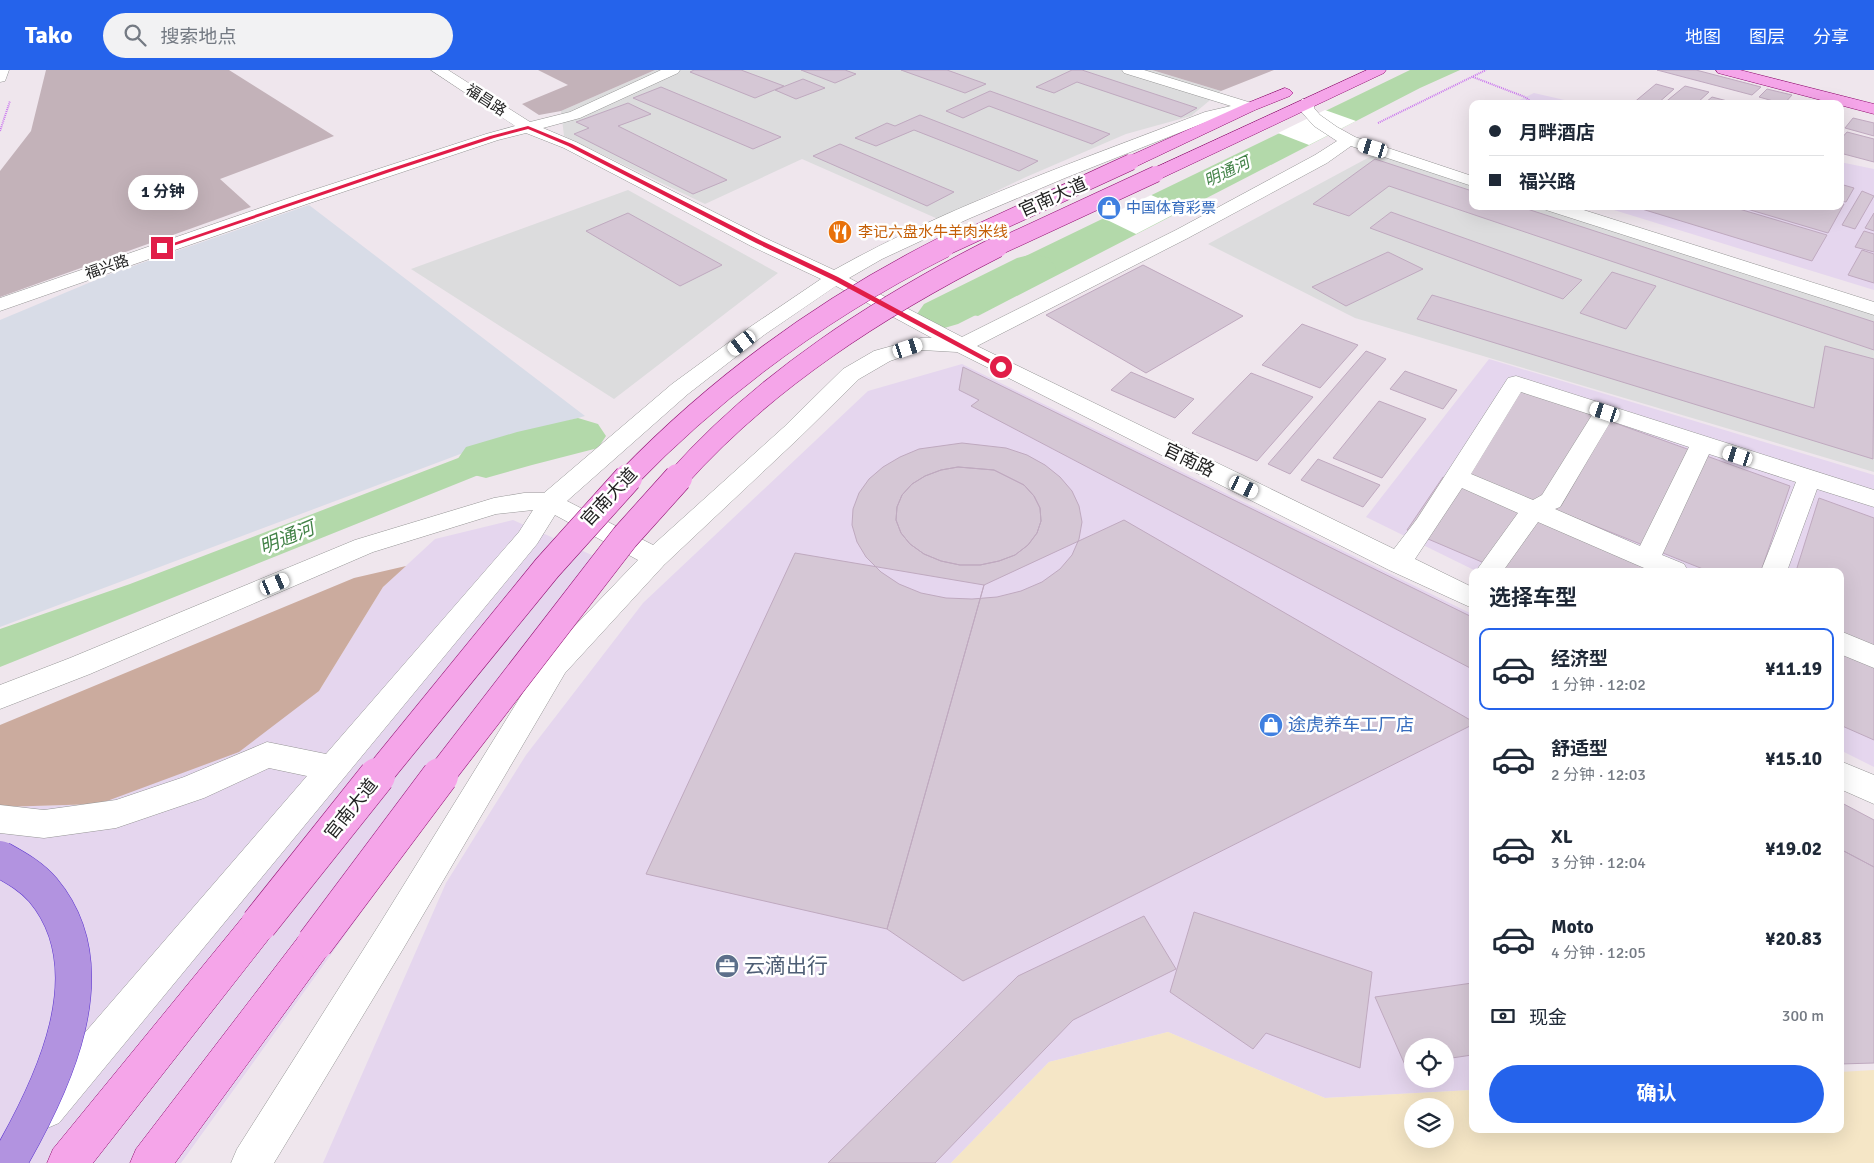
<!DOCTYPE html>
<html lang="zh">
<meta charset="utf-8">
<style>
:root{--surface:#fff;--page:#f2f2f3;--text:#1f2937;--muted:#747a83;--line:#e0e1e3;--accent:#2563eb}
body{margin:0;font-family:Signika,"Noto Sans SC",sans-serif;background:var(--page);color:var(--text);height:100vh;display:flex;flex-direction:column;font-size:19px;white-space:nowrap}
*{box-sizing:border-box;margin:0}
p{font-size:16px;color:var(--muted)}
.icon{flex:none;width:28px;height:28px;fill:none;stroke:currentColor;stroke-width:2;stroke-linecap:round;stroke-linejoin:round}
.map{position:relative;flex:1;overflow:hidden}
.sheet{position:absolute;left:1469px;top:498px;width:375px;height:565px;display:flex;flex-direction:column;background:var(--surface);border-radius:10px;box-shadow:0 5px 20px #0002}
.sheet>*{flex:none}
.guide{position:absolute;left:1469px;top:30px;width:375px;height:110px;border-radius:10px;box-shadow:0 5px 20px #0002;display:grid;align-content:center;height:110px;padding:0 20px;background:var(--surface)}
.tools{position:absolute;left:1404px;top:968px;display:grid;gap:10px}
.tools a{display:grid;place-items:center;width:50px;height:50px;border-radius:50%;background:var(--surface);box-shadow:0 5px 20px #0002;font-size:25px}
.end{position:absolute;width:22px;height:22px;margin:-11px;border:6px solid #e11d48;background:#fff;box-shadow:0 0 0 2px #fff}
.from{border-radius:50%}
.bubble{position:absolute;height:35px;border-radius:18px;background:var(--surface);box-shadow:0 5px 20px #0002;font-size:16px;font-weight:700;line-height:35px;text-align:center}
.car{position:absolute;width:15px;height:30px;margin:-15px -8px;border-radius:6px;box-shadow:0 0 4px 1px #0007;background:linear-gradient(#fff 24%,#345 0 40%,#fff 0 76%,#345 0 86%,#fff 0)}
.guide b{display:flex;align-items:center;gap:18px;height:48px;font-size:19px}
.guide b+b{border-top:1px solid var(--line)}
.guide i{width:12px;height:12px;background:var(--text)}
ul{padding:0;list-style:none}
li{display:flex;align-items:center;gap:15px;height:82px;margin:0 10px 8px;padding:0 10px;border:2px solid transparent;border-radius:10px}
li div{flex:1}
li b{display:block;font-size:19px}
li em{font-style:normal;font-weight:700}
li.current{border-color:var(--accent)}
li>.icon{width:45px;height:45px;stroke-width:1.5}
h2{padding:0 20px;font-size:22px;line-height:60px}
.pay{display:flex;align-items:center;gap:12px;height:55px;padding:0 20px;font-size:19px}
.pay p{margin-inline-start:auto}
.action{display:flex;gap:10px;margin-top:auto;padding:10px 20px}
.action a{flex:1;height:58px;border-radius:30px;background:var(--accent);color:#fff;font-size:20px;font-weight:700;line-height:58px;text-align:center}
header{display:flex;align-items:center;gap:30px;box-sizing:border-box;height:70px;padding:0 25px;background:var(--accent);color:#fff}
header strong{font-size:24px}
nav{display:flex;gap:28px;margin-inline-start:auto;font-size:18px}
.search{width:350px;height:45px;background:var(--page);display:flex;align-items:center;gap:12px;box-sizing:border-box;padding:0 18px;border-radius:28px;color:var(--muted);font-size:19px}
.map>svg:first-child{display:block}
.residential{fill:#dcdcdd}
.commercial{fill:#e5d6ee;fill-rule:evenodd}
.industrial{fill:#d8dce7}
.construction{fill:#c3b2b9}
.forest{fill:#cbab9e}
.park{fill:#f5e6c6;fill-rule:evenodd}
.water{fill:#b3d9aa}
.pier{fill:#fff}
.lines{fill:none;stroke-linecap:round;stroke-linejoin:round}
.river{fill:#b3d9aa;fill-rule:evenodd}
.building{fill:#d5c7d5;stroke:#bfa9bf;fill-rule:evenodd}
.minor-casing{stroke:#969696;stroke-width:1}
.major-casing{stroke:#8e0b6d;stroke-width:1}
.path{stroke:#ca76ef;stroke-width:2;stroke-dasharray:1 1;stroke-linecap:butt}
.minor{fill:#fff;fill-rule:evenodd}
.major{fill:#f5a5e9;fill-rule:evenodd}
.major-bridge-far3-casing{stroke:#8e0b6d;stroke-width:17;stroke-linecap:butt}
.major-bridge-far2-casing{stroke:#8e0b6d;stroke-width:22;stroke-linecap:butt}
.major-bridge-far1-casing{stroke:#8e0b6d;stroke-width:29;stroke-linecap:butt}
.major-bridge-casing{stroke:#8e0b6d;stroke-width:37;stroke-linecap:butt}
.highway-bridge-casing{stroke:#5832ce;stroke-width:37;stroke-linecap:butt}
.major-bridge-far3{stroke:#f5a5e9;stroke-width:16}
.major-bridge-far2{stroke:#f5a5e9;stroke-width:21}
.major-bridge-far1{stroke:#f5a5e9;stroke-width:28}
.major-bridge{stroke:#f5a5e9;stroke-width:36}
.highway-bridge{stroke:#b293e0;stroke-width:36}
.route{fill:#e11d48}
.labels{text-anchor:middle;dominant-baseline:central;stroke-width:5;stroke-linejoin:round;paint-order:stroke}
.far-street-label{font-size:15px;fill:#1f1f1f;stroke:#fff}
.far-shop-label{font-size:15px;fill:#366cbe;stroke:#fff;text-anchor:start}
.far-food-label{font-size:15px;fill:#c56008;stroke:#fff;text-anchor:start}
.far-water-label{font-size:16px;font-style:italic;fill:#428247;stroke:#fff}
.street-label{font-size:18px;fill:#1f1f1f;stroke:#fff}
.shop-label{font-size:18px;fill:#366cbe;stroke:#fff;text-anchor:start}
.water-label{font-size:19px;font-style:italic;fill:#428247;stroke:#fff}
.near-service-label{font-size:21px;fill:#4e5e75;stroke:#fff;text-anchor:start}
</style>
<header>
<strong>Tako</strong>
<div class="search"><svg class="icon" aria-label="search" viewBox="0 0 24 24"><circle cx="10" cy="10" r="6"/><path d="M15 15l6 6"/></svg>搜索地点</div>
<nav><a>地图</a><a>图层</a><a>分享</a></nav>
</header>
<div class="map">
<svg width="1874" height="1093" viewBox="0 0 1874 1093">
<rect width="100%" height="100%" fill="#efe6ed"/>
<path class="residential" d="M655,0H1152L1221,21L1191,46L1126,64L1026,107L938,149L802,89L705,134L564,66L561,41Z
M1377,83L1472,114V136H1543L1874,242V402L1355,248L1208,174Z
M628,120L778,203L614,329L411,199Z"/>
<path class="commercial" d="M1534,23L1582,34H1511Z
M1840,92L1874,99V220L1601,136H1840Z
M1489,289L1874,405V697L1840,680V501H1476L1366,447Z
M962,294L1472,544V1020L1325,1028L1168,962L1049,992L951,1093H323L446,813L526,685L643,533L868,321ZM1412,976H1445V1009H1412Z
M513,450L612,494L181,1093H0V737L99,734L319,621L383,517L435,469Z"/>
<path class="industrial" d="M309,135L585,346L495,371L0,557V250L110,204Z"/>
<path class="construction" d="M46,0H229L334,66L220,109L251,137L0,227V101L31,61Z
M538,0H655L561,41L539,45L522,34L568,15Z
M1152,0H1274L1221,21Z"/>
<path class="forest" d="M406,496L383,517L319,621L239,682L99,734L0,737V655L354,508Z"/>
<path class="park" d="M1168,962L1325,1028L1472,1020V1059H1840V1002L1874,1000V1093H951L1049,992ZM1412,1036H1445V1069H1412Z"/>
<path class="water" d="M1410,0H1460L1420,18L978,246C964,243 947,243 943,226Z
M563,355L576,368L551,388L517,394L476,406L0,597V559L130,514L466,385Z"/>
<path class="pier" d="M1325,40L1356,51L1309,75L1278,63Z
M1151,125L1184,139L1136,164L1103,148Z"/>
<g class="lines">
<path class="river" d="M1033,184L1049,188L1056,198L1049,208L958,254L941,259L924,254L917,244L924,234L1017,188Z
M578,348L598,354L606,366L598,378L532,395L486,408L466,403L457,390L466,377L517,362Z"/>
</g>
<path class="building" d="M694,0H741L784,16L755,28L690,2Z
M801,0H845L856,4L835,13Z
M901,0H947L986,14L965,23Z
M1072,0H1082L1197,38L1181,47L1077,12L1054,23L1036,17Z
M1657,0H1696L1761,17L1752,25Z
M803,9L825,18L796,29L775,20Z
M1656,14L1674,19L1657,34H1632Z
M1685,16L1709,22L1696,34H1663Z
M661,17L781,67L753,79L633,28Z
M1767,19L1792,25L1784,34L1759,27Z
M990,21L1110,64L1092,74L989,36L963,48L946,41Z
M1712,27L1739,34L1706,32Z
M628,33L651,44L618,56L727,110L693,124L574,64L589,58L576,52Z
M920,45L1038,91L1019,101L914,60L876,76L855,68L887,53L895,56Z
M1853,48L1874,53V66L1845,58Z
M1847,62L1874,69V92L1840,83V70Z
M840,74L954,122L927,136L813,86Z
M1375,89L1472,121V136H1518L1874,252V280L1389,116L1349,146L1313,134Z
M1840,114L1854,118L1846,132L1840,131Z
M1862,121L1874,126L1855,159L1842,155Z
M1840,133L1844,134L1828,163L1737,136H1840Z
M1632,136H1729L1827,165L1812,191Z
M1391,142L1582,210L1563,229L1370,158Z
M628,143L722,195L680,216L586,161Z
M1874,143V161L1865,158Z
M1864,161L1874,164V182L1855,177Z
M1862,180L1874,184V213L1848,205Z
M1388,182L1423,199L1346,236L1312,217Z
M1143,195L1243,246L1146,303L1046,245Z
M1612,202L1656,216L1626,259L1580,243Z
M1432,225L1814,338L1825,276L1874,289L1873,389L1417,249Z
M1302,254L1358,275L1320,318L1262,295Z
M1366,281L1386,289L1290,404L1268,394Z
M963,297L1472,547V599L971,336L979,330L959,320Z
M1405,301L1457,320L1443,339L1390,319Z
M1131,302L1194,329L1175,348L1111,320Z
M1251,303L1313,327L1257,391L1192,363Z
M1512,316L1790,416L1761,501H1708L1455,400Z
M1379,331L1426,349L1382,408L1333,388Z
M962,373L1006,378L1027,385L1045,395L1060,407L1072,421L1079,436L1082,452L1079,469L1072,485L1060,499L1042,512L1021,521L997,527L972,529L946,528L921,523L899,514L881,502L866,487L857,472L852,455L853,439L859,423L869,409L883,397L900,387L919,379ZM958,397L994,400L1024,415L1034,426L1040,438L1041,451L1037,463L1028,475L1015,485L999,491L980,495H960L941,491L924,484L910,474L901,463L896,450L897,437L902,425L912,414L925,406L941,400Z
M1318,389L1380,415L1363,437L1301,410Z
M958,397L994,400L1024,415L1034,426L1040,438L1041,451L1037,463L1028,475L1015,485L999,491L980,495H960L941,491L924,484L910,474L901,463L896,450L897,437L902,425L912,414L925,406L941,400Z
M1443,407L1675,501H1503L1407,460Z
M1819,428L1874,448V576L1840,562V501H1796Z
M1124,450L1472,651V655L963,911L887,859L984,515Z
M795,483L984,515L887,859L646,804Z
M1840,577L1874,591V670L1840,655Z
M1840,732L1874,750V797L1840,779Z
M1840,779L1874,797V993L1840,994Z
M1194,842L1372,902L1360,998L1266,963L1253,979L1170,922Z
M1144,846L1176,899L1073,950L935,1093H828L1018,906Z
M1472,913V985L1445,989V976H1412V993L1405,995L1375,927Z"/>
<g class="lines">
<g class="minor-casing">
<path id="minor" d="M0,0H9L5,11L0,12Z
M431,0H448L530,52L570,42L661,0H680L678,3L580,48L543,58L576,72L765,168L834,200C950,135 1081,90 1205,42L1231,36L1124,3L1122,0H1144L1255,34L1258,37L1255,40L1214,49L1065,108L968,149L882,189L849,208L962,267L1176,160L1315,85L1337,71L1314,56L1298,38L1302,29H1312L1315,32L1314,38L1320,45L1337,57L1355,67L1472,106V116L1351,76L1327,93L1188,168L977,276L1394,479L1417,449L1508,308L1516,306L1874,420V437L1817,419L1787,501H1761L1796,412L1709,384L1662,485L1684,494L1688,501H1651L1538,452L1503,501H1476L1518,443L1462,418L1415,489L1472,517V538L1389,500L957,282L922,280L890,291L859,309L800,367L664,495L565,603L403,879L274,1093H231L237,1079L379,855L545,587L638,490L555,445L537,474L59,1053L45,1059L31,1053L25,1039L31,1025L307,706L269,698L204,728L116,758L44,768L0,763V735L44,740L116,730L184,707L267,672L326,684L519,462L533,440L496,444L373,482L90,604L0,639V615L70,588L355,470L494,428L524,423H544L672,314L750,257L821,209L751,176L564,78L526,63L498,70L307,134L0,241V228L295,126L486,64L515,56ZM836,216L932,268H921L874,281L843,299L784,357L653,475L567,431L688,324L764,265ZM1521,322L1592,345L1542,425L1533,430L1471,404ZM1611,351L1689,377L1640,476L1555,439L1560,437Z
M1543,136H1571L1874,232V245L1546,140Z
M1840,561L1874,575V598L1840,584Z
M1840,691L1874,705V734L1840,719Z"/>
</g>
<g class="major-casing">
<path id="major" d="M1367,0H1386L1384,3L1162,108H1150L1148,104L1150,100Z
M1716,0H1740L1874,34V44L1718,3Z
M1285,18L1290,20L1293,23L1290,26L1255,40L1137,96H1125L1123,92L1125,88L1245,34Z
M259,838L271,842L276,854L271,866L93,1093H47L53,1079L247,842Z
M315,856L327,861L333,873L327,885L175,1093H130L136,1079L303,861Z"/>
</g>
<path class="path" d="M1473,7L1525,27L1534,34
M1378,53L1486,0
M0,61L10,31"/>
<use href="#minor" class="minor"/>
<use href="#major" class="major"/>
<g class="major-bridge-far3-casing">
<path id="major-bridge-far3" d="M942,179L1131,92
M994,179L1156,104"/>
</g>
<g class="major-bridge-far2-casing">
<path id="major-bridge-far2" d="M627,409C719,314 825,237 944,177
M677,409C765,310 879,237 997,177"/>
</g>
<g class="major-bridge-far1-casing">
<path id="major-bridge-far1" d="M376,708L547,498L628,408
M439,708L625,467L678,408"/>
</g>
<g class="major-bridge-casing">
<path id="major-bridge" d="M259,854L377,706
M315,873L440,706"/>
</g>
<g class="highway-bridge-casing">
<path id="highway-bridge" d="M0,789C16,798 31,806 43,820C110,900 52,1017 8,1093"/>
</g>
<use href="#major-bridge-far3" class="major-bridge-far3"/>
<use href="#major-bridge-far2" class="major-bridge-far2"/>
<use href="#major-bridge-far1" class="major-bridge-far1"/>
<use href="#major-bridge" class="major-bridge"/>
<use href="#highway-bridge" class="highway-bridge"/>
</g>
<path class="route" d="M528,56L572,74L760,170L838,207L1004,297L999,299L833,210L756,173L568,76L528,59L494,68L390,102L164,179L159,178L386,100L490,66Z"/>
<defs>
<g id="shop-disc" transform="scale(1.25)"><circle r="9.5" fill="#3f7fe0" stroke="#fff"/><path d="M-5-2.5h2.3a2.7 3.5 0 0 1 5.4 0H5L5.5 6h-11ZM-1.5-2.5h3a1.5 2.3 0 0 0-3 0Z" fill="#fff"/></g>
<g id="restaurant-disc" transform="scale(1.25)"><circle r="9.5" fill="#e8710a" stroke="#fff"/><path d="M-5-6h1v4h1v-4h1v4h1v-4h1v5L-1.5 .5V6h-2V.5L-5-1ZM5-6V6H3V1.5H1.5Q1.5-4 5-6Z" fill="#fff"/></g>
<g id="office-disc" transform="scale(1.25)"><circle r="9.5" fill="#5c6f8a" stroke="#fff"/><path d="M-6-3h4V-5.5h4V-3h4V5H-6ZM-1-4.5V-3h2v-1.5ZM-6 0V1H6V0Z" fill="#fff"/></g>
</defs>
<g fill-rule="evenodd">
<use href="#shop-disc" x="1109" y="138"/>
<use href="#restaurant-disc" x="840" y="162"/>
<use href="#shop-disc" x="1271" y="655"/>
<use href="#office-disc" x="727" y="896"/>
</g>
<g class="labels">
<g class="far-street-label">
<text transform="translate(486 30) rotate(33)">福昌路</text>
<text transform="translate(107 197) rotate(-19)">福兴路</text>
</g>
<g class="far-shop-label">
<text x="1126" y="138">中国体育彩票</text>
</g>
<g class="far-food-label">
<text x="858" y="162">李记六盘水牛羊肉米线</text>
</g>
<g class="far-water-label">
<text transform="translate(1227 102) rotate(-26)">明通河</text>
</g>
<g class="street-label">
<text transform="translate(1053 127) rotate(-24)">官南大道</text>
<text transform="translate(1189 390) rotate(26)">官南路</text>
<text transform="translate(609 427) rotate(-47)">官南大道</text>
<text transform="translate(351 739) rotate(-51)">官南大道</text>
</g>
<g class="shop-label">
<text x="1288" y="655">途虎养车工厂店</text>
</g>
<g class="water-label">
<text transform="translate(287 468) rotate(-22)">明通河</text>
</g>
<g class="near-service-label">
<text x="744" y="896">云滴出行</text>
</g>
</g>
</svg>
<div class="tools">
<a><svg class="icon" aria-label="locate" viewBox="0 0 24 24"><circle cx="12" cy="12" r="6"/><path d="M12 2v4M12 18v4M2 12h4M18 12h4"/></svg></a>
<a><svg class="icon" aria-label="layers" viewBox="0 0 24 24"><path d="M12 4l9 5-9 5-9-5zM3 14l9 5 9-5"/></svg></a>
</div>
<i class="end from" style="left:1001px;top:297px"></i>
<i class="end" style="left:162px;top:178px"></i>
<div class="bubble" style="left:128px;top:105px;width:70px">1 分钟</div>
<i class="car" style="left:1373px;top:78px;rotate:287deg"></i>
<i class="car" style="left:742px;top:273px;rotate:233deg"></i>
<i class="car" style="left:908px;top:278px;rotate:72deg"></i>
<i class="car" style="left:1605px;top:342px;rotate:288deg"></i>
<i class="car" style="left:1738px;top:386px;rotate:288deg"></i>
<i class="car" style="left:1244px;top:417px;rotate:116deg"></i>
<i class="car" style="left:275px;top:514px;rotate:67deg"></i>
<div class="guide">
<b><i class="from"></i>月畔酒店</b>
<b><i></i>福兴路</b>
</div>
<section class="sheet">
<h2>选择车型</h2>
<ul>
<li class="current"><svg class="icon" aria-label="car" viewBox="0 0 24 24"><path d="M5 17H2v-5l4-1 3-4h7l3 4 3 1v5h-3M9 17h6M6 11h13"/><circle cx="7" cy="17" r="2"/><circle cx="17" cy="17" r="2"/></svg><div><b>经济型</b><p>1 分钟 · 12:02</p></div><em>¥11.19</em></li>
<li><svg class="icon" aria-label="car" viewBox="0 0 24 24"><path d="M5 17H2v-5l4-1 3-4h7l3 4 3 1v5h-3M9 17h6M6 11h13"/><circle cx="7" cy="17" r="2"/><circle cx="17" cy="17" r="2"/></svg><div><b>舒适型</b><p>2 分钟 · 12:03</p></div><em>¥15.10</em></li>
<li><svg class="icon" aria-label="car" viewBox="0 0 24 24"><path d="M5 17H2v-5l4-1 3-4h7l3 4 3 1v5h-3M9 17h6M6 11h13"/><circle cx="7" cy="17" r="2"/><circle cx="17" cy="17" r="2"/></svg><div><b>XL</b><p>3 分钟 · 12:04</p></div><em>¥19.02</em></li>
<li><svg class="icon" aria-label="car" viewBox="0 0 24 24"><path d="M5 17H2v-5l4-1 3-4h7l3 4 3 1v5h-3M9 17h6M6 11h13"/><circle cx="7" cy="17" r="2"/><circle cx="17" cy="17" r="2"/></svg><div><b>Moto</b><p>4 分钟 · 12:05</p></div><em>¥20.83</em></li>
</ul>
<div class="pay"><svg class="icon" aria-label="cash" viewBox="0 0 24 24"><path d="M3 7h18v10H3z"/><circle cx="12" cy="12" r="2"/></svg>现金<p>300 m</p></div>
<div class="action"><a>确认</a></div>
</section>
</div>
